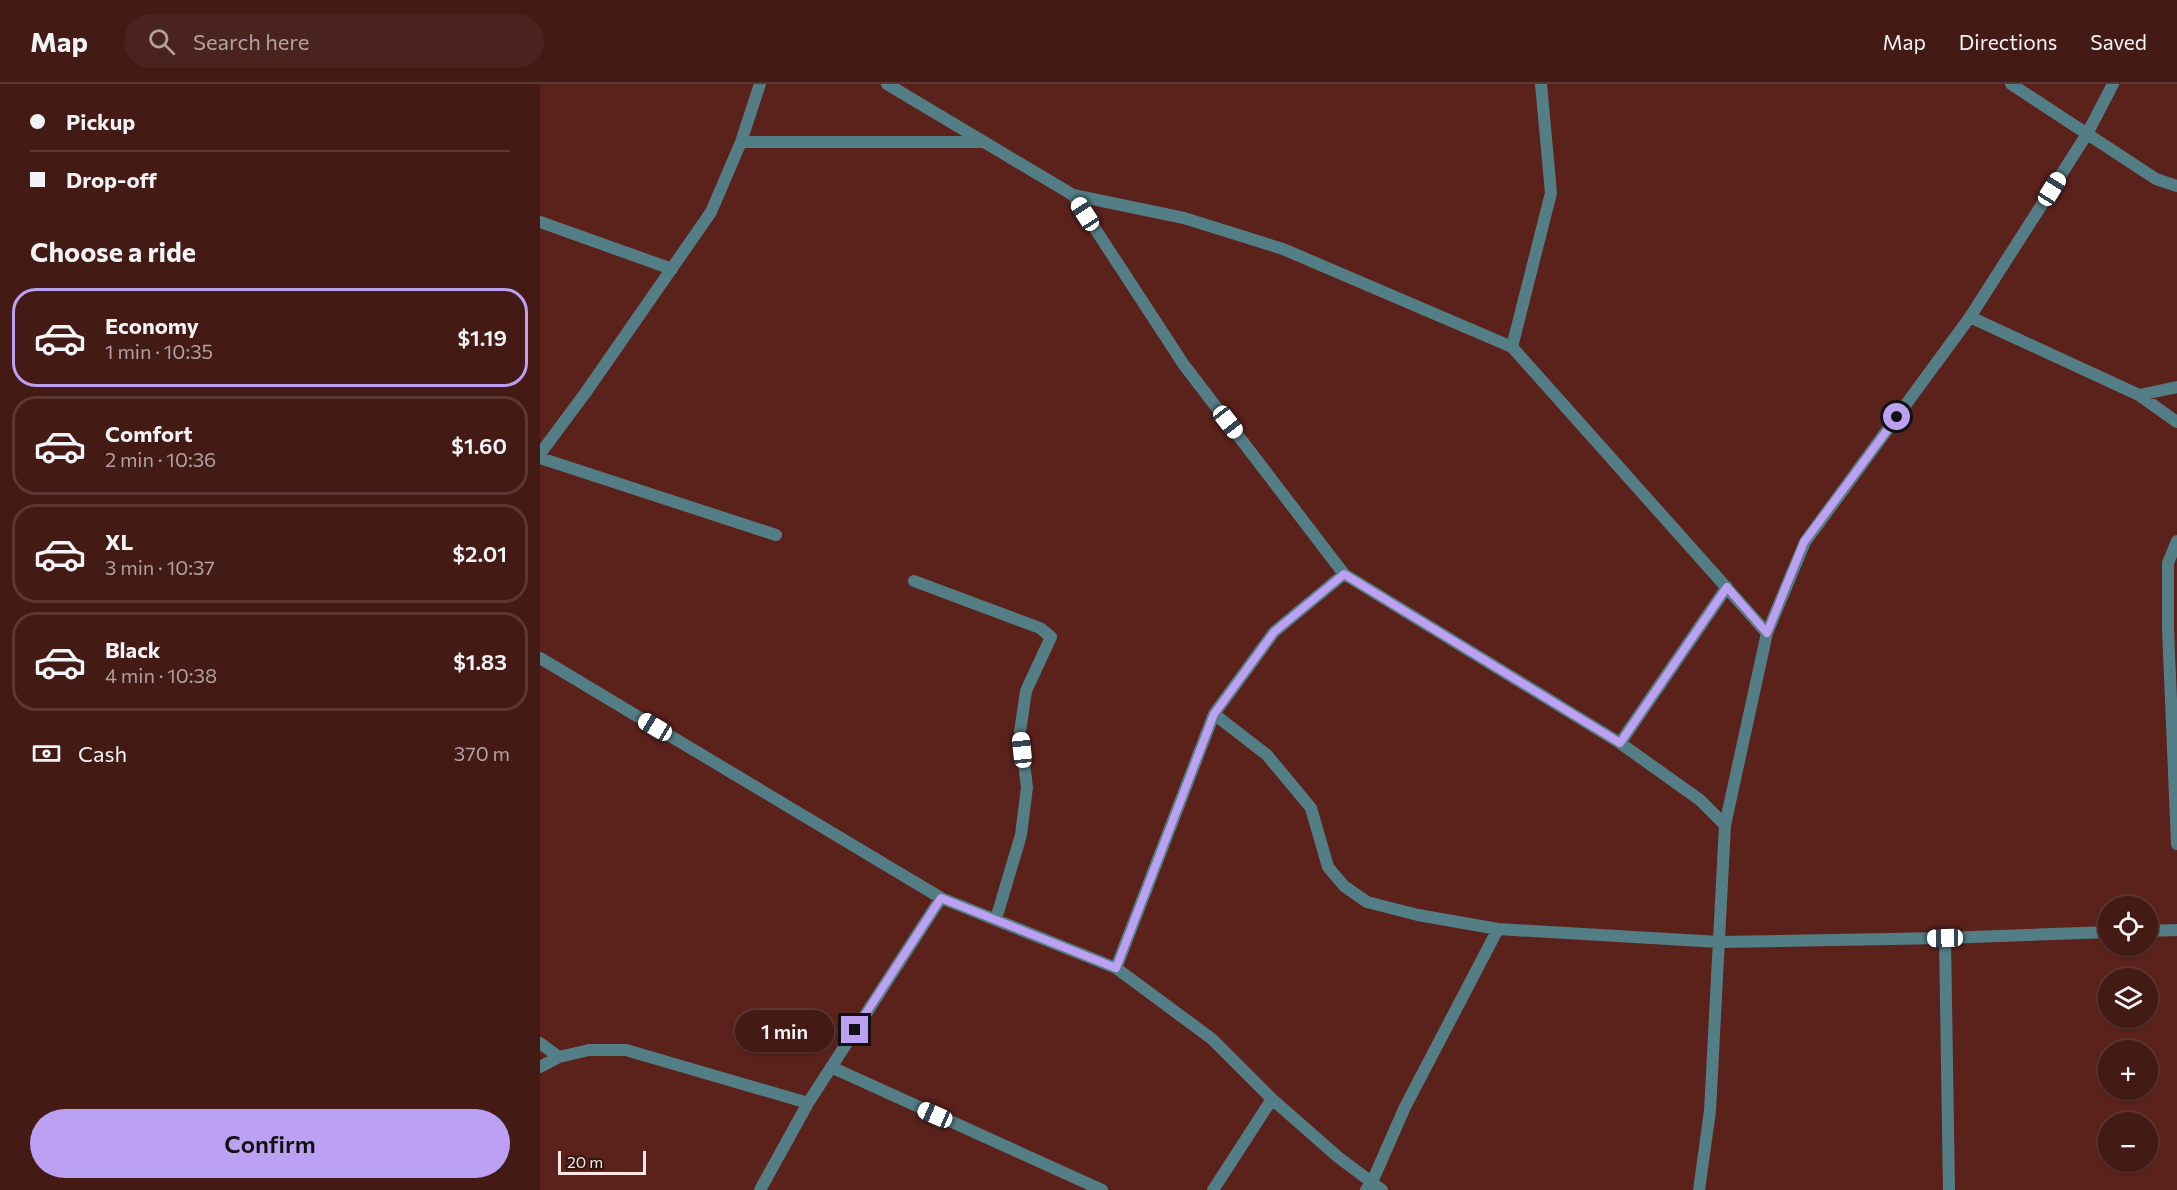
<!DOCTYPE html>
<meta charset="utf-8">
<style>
:root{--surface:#441a15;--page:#4b231e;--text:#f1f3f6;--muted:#afa1a0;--line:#5c3834;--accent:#bca0f2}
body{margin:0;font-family:Commissioner,sans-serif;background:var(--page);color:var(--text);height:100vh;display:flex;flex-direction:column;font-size:22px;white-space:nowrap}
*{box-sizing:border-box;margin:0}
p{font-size:20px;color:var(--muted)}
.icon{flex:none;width:33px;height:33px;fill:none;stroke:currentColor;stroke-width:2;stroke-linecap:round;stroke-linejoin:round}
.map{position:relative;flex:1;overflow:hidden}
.panel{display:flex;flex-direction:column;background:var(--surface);width:540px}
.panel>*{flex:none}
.banner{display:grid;align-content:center;height:132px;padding:0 30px;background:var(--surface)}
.tools{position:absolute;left:1558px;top:812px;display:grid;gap:12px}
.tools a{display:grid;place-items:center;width:60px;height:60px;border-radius:50%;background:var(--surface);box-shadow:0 2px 4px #0004,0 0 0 2px var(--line);font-size:30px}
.scale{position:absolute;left:18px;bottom:15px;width:88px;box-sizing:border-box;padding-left:6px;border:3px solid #fee7e4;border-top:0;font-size:16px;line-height:21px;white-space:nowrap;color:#fee7e4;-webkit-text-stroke:4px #2f1512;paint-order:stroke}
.end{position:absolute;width:27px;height:27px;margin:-14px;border:8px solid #bca0f2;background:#111;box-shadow:0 0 0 3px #111}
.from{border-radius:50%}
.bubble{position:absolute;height:42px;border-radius:21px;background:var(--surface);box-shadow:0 2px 4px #0004,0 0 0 2px var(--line);font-size:20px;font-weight:600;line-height:42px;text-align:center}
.car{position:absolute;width:18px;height:36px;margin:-18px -9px;border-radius:8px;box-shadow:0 0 4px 2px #0007;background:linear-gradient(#fff 24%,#345 0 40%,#fff 0 76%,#345 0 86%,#fff 0)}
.banner b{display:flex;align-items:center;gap:21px;height:57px;font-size:22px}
.banner b+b{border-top:2px solid var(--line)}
.banner i{width:15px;height:15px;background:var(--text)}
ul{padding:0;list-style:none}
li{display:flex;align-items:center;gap:18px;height:99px;margin:0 12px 9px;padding:0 18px;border:3px solid var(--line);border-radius:24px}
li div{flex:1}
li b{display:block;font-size:22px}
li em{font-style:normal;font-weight:600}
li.selected{border-color:var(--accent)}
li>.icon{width:54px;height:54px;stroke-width:1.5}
h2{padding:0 30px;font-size:27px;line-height:72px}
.pay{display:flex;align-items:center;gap:15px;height:66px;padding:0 30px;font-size:22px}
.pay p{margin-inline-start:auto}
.action{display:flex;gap:12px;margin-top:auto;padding:12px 30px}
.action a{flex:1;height:69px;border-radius:36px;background:var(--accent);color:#111;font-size:24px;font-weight:600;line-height:69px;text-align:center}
header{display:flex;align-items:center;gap:36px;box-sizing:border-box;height:84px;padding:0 30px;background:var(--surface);border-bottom:2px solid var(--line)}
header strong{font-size:28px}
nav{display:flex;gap:33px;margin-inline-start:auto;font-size:21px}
.search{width:420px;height:54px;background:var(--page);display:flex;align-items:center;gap:15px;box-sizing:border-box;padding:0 21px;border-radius:33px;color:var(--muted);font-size:22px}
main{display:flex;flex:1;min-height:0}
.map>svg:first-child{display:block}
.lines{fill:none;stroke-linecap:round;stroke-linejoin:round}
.minor{stroke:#547e85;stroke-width:12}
.route{stroke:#bca0f2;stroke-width:8}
</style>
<header>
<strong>Map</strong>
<div class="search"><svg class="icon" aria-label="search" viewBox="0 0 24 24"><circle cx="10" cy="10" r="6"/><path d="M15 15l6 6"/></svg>Search here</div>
<nav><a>Map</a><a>Directions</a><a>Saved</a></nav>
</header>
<main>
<section class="panel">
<div class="banner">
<b><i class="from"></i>Pickup</b>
<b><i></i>Drop-off</b>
</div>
<h2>Choose a ride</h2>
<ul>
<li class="selected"><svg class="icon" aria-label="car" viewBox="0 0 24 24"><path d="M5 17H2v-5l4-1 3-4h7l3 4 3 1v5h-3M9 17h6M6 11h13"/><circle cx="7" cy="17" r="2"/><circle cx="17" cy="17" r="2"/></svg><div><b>Economy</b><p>1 min · 10:35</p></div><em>$1.19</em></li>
<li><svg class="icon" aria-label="car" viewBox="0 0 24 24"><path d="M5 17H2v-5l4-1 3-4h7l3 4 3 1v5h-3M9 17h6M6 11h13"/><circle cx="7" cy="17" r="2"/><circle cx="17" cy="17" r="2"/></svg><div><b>Comfort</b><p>2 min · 10:36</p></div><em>$1.60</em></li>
<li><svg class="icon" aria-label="car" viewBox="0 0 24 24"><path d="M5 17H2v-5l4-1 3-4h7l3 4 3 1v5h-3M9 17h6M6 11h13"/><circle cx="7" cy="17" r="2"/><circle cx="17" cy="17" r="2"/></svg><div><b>XL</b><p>3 min · 10:37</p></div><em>$2.01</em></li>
<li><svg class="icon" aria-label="car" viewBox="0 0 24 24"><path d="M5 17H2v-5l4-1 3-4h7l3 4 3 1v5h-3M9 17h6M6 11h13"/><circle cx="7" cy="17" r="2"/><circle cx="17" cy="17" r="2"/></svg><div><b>Black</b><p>4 min · 10:38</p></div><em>$1.83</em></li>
</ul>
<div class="pay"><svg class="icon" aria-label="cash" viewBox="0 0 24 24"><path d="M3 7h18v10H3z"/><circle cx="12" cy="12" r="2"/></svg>Cash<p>370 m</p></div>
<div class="action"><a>Confirm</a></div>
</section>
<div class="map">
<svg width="1637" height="1106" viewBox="0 0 1637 1106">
<rect width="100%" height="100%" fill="#5b221c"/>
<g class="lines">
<path class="minor" d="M347,0L533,111L644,281L804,490L1080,659L1160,716L1185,741
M1471,0L1616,95L1637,102
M201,58H442
M533,111L644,134L743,165L972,263L1227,549
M0,138L132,185
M1430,233L1599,311L1637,338
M972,263L1011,109L1001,0
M1599,311L1637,303
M0,370L46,308L171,128L201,58L220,0
M0,374L236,451
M1637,457L1628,479V545L1637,760
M374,497L500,544L511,553L486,607L480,648L487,703L481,751L456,835
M0,574L401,814L576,884L672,955L732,1015L798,1073L842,1106
M674,630L727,671L771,724L788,783L804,802L827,818L878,831L958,845L865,1023L832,1098L826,1106
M1080,659L1187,503
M958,845L1179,858L1405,854L1569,848
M1608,847L1637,846
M1405,854L1409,1106
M576,884L674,630L734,548L804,490
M0,959L19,973
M0,983L19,973L49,966H86L268,1019
M291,983L562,1106
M220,1106L268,1019L401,814
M673,1106L732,1015
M1159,1106L1170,1027L1185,741L1227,549L1265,458L1430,233L1547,50L1573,0"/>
</g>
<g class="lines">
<path class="route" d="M315,946L401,814L576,884L674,630L734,548L804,490L1080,659L1187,503L1227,549L1264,458L1357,333"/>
</g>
</svg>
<div class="tools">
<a><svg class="icon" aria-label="locate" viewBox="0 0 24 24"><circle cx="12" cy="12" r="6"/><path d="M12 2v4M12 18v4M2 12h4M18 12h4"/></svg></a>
<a><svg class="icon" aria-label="layers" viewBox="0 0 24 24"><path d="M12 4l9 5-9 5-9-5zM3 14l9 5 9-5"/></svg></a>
<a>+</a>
<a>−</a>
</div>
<div class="scale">20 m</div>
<i class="end from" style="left:1357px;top:333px"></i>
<i class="end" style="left:315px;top:946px"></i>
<div class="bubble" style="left:195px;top:926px;width:99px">1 min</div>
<i class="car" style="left:1512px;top:105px;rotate:32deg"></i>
<i class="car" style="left:545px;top:130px;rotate:327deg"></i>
<i class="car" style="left:688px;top:338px;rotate:142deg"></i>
<i class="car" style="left:115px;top:643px;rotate:301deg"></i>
<i class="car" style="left:482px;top:666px;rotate:354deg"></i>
<i class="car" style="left:1405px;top:854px;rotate:269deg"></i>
<i class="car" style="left:395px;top:1031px;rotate:294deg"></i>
</div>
</main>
